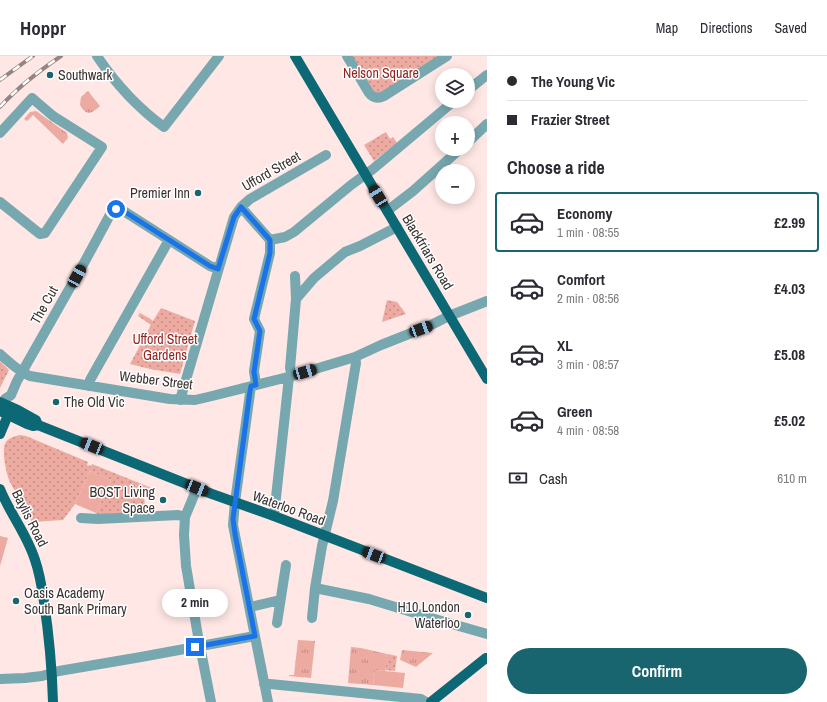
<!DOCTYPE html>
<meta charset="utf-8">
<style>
:root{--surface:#fff;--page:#f7f7f7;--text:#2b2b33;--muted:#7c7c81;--line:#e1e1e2;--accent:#18646f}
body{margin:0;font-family:"Archivo Narrow",sans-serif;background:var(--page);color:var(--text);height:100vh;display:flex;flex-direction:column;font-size:15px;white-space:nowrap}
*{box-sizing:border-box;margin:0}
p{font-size:13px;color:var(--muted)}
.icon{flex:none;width:22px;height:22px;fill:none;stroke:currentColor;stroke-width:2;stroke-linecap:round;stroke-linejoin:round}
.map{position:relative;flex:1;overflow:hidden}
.panel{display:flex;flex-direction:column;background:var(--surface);width:340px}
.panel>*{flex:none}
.guide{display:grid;align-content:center;height:88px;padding:0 20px;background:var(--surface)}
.fabs{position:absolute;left:435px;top:12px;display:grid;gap:8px}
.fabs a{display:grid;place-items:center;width:40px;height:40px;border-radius:50%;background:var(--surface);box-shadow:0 2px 10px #0003;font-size:20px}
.end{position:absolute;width:18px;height:18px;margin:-9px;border:5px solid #1a73e8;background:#fff;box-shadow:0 0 0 2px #fff}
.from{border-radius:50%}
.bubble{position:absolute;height:28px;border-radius:14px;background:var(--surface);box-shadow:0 2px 10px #0003;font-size:13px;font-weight:700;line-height:28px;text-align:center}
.car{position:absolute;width:12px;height:24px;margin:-12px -6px;border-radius:5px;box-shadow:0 0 3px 1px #0007;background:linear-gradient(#222 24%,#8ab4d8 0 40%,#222 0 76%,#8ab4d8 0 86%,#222 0)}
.guide b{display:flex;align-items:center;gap:14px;height:38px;font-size:15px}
.guide b+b{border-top:1px solid var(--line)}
.guide i{width:10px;height:10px;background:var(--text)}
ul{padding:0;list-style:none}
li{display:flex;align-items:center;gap:12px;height:60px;margin:0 8px 6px;padding:0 12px;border:2px solid transparent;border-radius:4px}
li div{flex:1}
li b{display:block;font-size:15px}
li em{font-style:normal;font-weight:700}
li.active{border-color:var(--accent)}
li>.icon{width:36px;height:36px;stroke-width:1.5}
h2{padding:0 20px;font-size:18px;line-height:48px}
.pay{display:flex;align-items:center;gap:10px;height:44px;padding:0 20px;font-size:15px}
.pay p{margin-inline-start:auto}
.primary-button{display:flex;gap:8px;margin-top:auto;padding:8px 20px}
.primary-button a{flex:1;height:46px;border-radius:24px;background:var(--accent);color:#fff;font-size:16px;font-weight:700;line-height:46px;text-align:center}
header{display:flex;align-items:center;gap:24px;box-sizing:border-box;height:56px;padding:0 20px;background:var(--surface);border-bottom:1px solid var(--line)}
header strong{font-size:19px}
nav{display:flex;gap:22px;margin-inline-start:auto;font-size:14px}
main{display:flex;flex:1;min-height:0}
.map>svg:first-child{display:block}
.grass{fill:url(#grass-tufts)}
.park{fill:url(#park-dots)}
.pitch{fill:#edaaa1}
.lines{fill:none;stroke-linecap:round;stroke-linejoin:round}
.minor{stroke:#77a7af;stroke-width:10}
.major{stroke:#0c6874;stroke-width:10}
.rail-casing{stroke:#938582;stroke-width:4}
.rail{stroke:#fff;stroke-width:2.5;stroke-dasharray:8;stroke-linecap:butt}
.route{stroke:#1a73e8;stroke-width:5}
.poi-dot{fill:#18646f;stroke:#fff;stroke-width:1.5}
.labels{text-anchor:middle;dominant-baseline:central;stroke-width:3;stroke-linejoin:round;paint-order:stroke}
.park-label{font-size:14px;fill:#922420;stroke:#fff}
.poi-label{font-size:14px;fill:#3a3230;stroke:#fff;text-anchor:start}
.street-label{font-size:14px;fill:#3a3230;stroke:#fff}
</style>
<header>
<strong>Hoppr</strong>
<nav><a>Map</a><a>Directions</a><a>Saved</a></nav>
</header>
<main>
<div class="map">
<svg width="487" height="646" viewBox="0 0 487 646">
<defs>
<pattern id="grass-tufts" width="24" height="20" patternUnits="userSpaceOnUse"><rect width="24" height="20" fill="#edaaa1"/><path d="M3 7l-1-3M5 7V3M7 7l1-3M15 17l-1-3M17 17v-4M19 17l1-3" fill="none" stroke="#c18b84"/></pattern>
<pattern id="park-dots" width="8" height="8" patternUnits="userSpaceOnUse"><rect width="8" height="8" fill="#edaaa1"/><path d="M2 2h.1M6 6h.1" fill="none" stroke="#c18b84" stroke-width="1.8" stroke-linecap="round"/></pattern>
</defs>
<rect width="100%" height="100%" fill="#fee7e4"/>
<path class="grass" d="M88,35L100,50C92,58 86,60 80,49L81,41Z
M36,55L67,77L68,82L63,88L33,59L27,65L24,63L30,56Z
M298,584L315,585L311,622L289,620V619H294Z
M351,591L361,592L387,598L385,615L375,614L373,629L348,627Z
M402,594L433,597L416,611L400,604Z"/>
<path class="park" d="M351,0H442L380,38H375Z
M386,76L390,83L393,81L397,87L374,105L364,89Z
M387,244L397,246L406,258L382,266Z
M161,252L195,265L180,318L150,313L130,308L151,269L138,260L140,257L149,262L153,265Z
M0,305L9,314L0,332Z
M20,379L26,380L88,406L87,409L91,410L92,408L154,433L153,437L147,438L144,442L145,448L150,451V455L95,459L111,424L90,415L75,448L63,464L32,466L18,442V441L20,440L17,435H15C13,432 11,428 9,424C6,416 1,393 6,386C9,382 15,380 20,379Z
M387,598L397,600L395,615L385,614Z"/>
<path class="pitch" d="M90,415L111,424L96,457L75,448Z
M0,480L8,482L0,510Z
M375,614L405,617L403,632L373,629Z"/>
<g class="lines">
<path class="minor" d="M97,0C115,27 138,52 164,71L219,0
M347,0L369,37C373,42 378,43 384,40L447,0
M468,34L487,19
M0,77L32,42L53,60L102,91L45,177L40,178L0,146
M468,86L487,68
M241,151L270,184
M387,155L413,135L460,93
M270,184L285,181L294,176L351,129L373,113L454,45
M295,220L296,243
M0,298C9,306 19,316 30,320L170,343L195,344L208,341L292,320L355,301L381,289L429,270L449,260L487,245
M292,320L290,312L296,243L314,222L345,196L360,190L397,171
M256,329L254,315L260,275L254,263L270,197V184
M89,330L90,324L169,184
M251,330L235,446L233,469L268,646
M180,344L234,161L241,151L250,143L326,99
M3,348L5,343L11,339L17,325L84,207L111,157C114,153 117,153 122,154L210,210L218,213
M197,432L185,461L184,479L186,510L198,580L211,646
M274,460L289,321
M81,462L98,463L178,459L185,461
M315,532L369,543L438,564L487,578
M250,551L280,544
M312,562L315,532L322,490L333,445L356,307L355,301
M277,567L286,509
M0,623L25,622L42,620L59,615L141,601L255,580
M264,628H270L421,643L426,646"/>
<path class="major" d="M295,0L487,323
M0,346L18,354L36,364L38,369
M0,355L27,368L33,370L38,369L212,438L274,460L487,542
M0,378L11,352
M0,433C10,458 27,478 35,504C40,518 42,532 44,546C49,579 52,612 53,646
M431,646L486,602H487"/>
<g class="rail-casing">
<path id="rail" d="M0,24L33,0
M0,51C18,31 39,15 61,0"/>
</g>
<use href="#rail" class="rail"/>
</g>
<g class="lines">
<path class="route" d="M116,153L122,154L210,210L218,213L234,161L241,151L270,184V197L254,263L260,275L254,316L256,329L251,330L250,335L233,463L235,478L255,580L195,591"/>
</g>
<g class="poi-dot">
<circle cx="50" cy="19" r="4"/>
<circle cx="198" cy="137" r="4"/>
<circle cx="56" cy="346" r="4"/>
<circle cx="163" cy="444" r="4"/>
<circle cx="16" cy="545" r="4"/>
<circle cx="468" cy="559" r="4"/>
</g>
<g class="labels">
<g class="park-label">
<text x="381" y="17">Nelson Square</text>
<text x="165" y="283">Ufford Street<tspan x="165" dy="16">Gardens</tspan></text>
</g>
<g class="poi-label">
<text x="58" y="19">Southwark</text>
<text x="190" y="137" text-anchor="end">Premier Inn</text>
<text x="64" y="346">The Old Vic</text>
<text x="155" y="436" text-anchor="end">BOST Living<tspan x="155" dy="16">Space</tspan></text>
<text x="24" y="537">Oasis Academy<tspan x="24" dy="16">South Bank Primary</tspan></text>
<text x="460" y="551" text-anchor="end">H10 London<tspan x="460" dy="16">Waterloo</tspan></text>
</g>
<g class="street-label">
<text transform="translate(271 115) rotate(-30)">Ufford Street</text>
<text transform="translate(428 196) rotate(59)">Blackfriars Road</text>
<text transform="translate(44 249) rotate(-61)">The Cut</text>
<text transform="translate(156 324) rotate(7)">Webber Street</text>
<text transform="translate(289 452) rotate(20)">Waterloo Road</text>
<text transform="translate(30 462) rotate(63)">Baylis Road</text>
</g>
</g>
</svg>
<div class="fabs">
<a><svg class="icon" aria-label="layers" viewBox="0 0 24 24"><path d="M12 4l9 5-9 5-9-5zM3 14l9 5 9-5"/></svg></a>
<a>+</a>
<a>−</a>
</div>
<i class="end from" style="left:116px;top:153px"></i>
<i class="end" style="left:195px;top:591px"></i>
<div class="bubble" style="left:162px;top:533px;width:66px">2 min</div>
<i class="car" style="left:378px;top:140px;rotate:329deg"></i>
<i class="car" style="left:77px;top:220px;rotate:29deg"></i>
<i class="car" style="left:421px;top:273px;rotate:70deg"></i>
<i class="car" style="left:305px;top:316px;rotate:74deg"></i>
<i class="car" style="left:92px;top:390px;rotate:292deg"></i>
<i class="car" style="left:197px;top:432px;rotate:112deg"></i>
<i class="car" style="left:374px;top:499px;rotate:291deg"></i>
</div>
<section class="panel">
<div class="guide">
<b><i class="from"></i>The Young Vic</b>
<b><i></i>Frazier Street</b>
</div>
<h2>Choose a ride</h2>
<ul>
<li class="active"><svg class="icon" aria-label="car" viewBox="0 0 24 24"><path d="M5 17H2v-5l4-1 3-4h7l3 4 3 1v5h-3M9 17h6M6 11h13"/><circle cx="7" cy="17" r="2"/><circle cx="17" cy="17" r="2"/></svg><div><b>Economy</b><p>1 min · 08:55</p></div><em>£2.99</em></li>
<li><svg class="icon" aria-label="car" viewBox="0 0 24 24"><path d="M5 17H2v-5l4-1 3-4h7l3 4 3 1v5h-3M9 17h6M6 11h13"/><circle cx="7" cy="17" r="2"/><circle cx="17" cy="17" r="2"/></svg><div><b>Comfort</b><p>2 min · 08:56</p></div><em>£4.03</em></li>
<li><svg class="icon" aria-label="car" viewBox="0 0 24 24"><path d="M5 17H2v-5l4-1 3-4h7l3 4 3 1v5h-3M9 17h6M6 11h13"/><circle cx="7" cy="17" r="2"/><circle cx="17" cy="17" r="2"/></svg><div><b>XL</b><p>3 min · 08:57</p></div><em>£5.08</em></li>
<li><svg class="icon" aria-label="car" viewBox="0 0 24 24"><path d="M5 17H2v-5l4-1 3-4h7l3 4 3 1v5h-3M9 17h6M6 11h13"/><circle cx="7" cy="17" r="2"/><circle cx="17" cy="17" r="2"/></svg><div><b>Green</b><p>4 min · 08:58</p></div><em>£5.02</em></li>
</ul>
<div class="pay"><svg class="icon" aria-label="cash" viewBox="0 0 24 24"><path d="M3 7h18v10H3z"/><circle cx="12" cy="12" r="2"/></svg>Cash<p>610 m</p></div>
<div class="primary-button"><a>Confirm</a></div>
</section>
</main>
